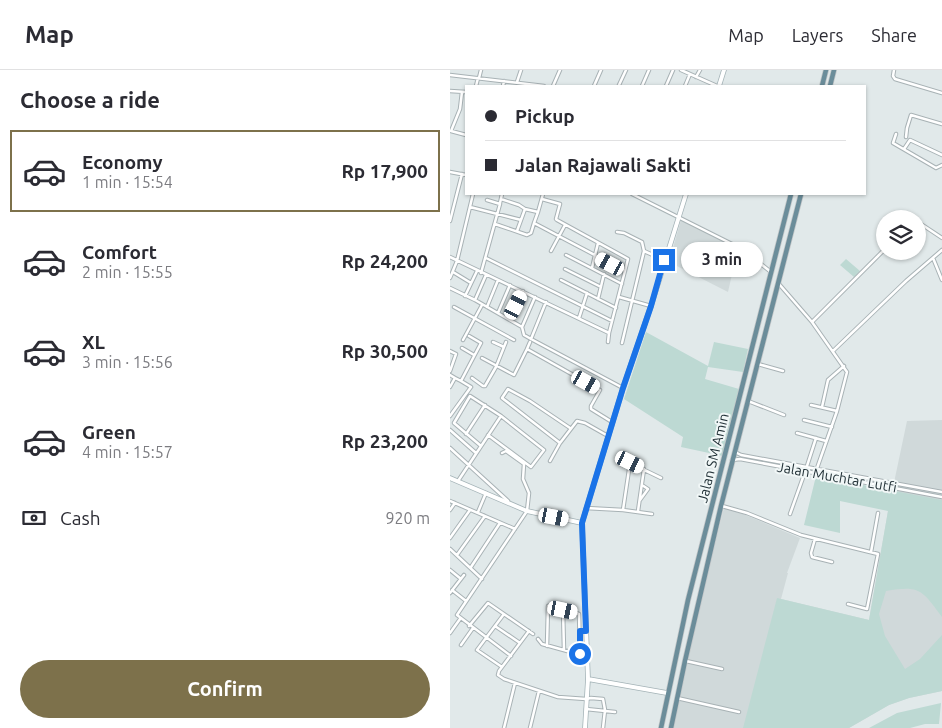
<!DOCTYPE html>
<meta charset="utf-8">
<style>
:root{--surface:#fff;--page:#f2f2f3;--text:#2b2b33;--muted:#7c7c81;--line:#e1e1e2;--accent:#7d714b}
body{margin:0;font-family:Ubuntu,sans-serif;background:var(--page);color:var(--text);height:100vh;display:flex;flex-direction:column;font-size:19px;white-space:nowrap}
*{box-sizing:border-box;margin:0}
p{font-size:16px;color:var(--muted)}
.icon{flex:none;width:28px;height:28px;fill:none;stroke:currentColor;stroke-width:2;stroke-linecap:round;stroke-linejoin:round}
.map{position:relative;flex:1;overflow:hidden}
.panel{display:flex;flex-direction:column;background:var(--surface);width:450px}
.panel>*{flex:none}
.hud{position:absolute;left:15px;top:15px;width:401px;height:110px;border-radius:0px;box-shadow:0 1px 4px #0004;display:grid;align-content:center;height:110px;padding:0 20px;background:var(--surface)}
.buttons{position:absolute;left:426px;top:140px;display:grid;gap:10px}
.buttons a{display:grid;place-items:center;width:50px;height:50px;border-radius:50%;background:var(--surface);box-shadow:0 1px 4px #0004;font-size:25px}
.end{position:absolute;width:22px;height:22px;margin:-11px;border:6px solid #1a73e8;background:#fff;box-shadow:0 0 0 2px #fff}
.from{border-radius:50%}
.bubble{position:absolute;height:35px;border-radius:18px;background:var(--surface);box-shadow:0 1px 4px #0004;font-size:16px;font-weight:700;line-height:35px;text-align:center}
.car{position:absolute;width:15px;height:30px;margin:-15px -8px;border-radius:6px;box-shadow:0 0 4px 1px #0007;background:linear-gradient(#fff 24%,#345 0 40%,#fff 0 76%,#345 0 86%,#fff 0)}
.hud b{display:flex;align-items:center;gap:18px;height:48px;font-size:19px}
.hud b+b{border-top:1px solid var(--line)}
.hud i{width:12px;height:12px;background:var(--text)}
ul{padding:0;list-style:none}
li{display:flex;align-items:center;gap:15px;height:82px;margin:0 10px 8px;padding:0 10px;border:2px solid transparent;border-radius:0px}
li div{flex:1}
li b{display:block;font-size:19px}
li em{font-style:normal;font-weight:700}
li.on{border-color:var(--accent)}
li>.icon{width:45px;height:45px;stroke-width:1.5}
h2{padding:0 20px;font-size:22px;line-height:60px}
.pay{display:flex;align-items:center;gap:12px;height:55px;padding:0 20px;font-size:19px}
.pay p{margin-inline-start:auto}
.cta{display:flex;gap:10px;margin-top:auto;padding:10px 20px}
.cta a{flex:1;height:58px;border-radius:30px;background:var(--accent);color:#fff;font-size:20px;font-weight:700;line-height:58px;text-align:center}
header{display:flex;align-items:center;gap:30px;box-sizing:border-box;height:70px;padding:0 25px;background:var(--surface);border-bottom:1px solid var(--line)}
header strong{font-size:24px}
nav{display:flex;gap:28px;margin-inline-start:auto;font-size:18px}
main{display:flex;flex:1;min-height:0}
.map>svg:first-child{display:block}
.built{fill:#d0d9da}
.green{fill:#bdd9d3}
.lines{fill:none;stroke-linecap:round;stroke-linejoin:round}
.street-casing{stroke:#a8b2b5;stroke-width:4.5}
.secondary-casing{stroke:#a4b3b7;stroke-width:5.5}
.primary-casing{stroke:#c2c6c8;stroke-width:6}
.street{stroke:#fff;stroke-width:2.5}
.secondary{stroke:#fff;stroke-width:4}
.primary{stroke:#6b8d9a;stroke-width:4.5}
.route{stroke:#1a73e8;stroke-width:6}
.labels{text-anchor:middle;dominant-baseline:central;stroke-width:4;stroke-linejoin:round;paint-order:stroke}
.street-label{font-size:14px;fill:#243339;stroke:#f1f7f7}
</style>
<header>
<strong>Map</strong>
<nav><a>Map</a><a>Layers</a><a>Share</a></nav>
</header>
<main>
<section class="panel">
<h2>Choose a ride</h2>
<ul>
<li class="on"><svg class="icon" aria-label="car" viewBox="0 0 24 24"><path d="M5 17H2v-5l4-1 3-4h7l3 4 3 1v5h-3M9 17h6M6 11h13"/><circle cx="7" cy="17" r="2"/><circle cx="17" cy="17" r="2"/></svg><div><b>Economy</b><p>1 min · 15:54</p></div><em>Rp 17,900</em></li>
<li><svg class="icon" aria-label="car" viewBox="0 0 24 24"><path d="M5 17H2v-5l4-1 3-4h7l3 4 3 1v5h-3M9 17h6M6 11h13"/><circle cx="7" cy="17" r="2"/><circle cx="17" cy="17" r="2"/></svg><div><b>Comfort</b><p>2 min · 15:55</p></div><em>Rp 24,200</em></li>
<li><svg class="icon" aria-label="car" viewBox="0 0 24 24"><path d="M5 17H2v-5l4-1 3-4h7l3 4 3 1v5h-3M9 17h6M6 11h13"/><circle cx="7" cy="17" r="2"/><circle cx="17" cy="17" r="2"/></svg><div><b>XL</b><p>3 min · 15:56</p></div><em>Rp 30,500</em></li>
<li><svg class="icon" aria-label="car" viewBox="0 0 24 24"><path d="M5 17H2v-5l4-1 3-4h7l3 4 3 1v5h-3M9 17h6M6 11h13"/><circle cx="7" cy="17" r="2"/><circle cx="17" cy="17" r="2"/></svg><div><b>Green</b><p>4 min · 15:57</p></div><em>Rp 23,200</em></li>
</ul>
<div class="pay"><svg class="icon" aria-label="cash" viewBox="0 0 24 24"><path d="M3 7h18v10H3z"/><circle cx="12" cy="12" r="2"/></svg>Cash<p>920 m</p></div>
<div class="cta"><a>Confirm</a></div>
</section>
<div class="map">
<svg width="492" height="658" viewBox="0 0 492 658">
<rect width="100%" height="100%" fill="#e1e9ea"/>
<path class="built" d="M231,150L288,178L278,222L219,192Z
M492,350V621L459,628L439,635L399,658H223L251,529L274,438L293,444L350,468L337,503H338L331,529L419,550L438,441L457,351Z"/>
<path class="green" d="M396,189L410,201L404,207L390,195Z
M196,262L258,296L264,272L298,279L293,302L258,297L255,309L289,319L273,386L231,377L233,367L174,329Z
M366,406L492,430V547C472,520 470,515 436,521L429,544L435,566L455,599L470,589L492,565V621L459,628L439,635L399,658H293L327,528L419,550L438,441L390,431V463L354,455Z
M491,633L489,654H475L460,658H419L447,643Z"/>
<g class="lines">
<g class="street-casing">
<path id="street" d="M231,0L267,16
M444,0L443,6L445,9L492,23
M0,5L94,16
M246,7L250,0
M29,8L31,0
M67,12L71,0
M169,15L176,0
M26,16L28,8
M53,16L54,11
M103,16L110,0
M144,16L151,0
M192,16L199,0
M216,16L223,0
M235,16L240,4
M0,21L16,22
M1,61L10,39L12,22
M1,61L16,65
M446,64L443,73L486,98L492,95
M456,67L457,58L461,45L492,54
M454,79L460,70L492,85
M0,102L16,105
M182,124L292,179L321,202
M51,129L69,135L75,139
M92,129L110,134L106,149L107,150L178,189L159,263L158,272
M50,133L52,124
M20,137L71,150
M88,142L93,124
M0,151L12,104
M468,152L492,168
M45,154L77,165L81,163L84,153
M67,161L75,139L88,142L84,153L175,201
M167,162L174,163L192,172L194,181L172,273
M101,181L115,155
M194,181L214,190
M116,185L172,214
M0,187L159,263
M36,188L162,251
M483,188L492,210
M142,198L148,173
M115,199L151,217
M3,202L21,213
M31,203L50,134L37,130
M0,208L7,191L23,124
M111,210L166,238
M329,214L362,252L397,302L387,341L365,404
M0,218L25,230L72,257L74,265L81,269L173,318
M15,226L27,201
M169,227L201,236
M148,229L154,204
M25,230L36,205
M4,237L64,270
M37,237L48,210
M48,243L60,215
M129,248L137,223
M59,249L73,221
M362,252L435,179
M72,257L85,227
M81,269L96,232
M13,270L32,235
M43,272L54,277
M12,278L24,285
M77,279L80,272
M0,281L6,284L0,301
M383,281L456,211L492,180
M32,288L64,305L77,279L150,320L141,336V339L162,352
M308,294L333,301
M0,305L5,308L0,317
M5,308L11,311L31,273L19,266
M22,308L33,316H35L46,297L56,272
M298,331L334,345
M361,335L387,341
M372,337L378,310L394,296
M0,346L21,317L11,311
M354,350L382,357
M120,358L80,331L58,319L52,328L110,373L127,351L135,353L158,366
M0,360L26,383
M347,363L376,371
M16,364L35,335
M31,376L4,353L20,326L51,346L94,380L81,397L38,365
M0,378L58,431
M285,382L291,385L492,422
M52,383L56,381L74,394L73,409L79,423L77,441L7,545L61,586
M282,390L290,389L492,427
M100,391L110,373
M357,396L366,368
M8,411L51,346
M190,430L198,419L192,415
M0,431L65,459
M272,436L297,443L351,465L428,484L417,539L398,534
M136,438L173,440L202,444
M0,440L5,433
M173,440L180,393L211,408
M188,441L194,399
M28,442L36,423
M340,444L355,402
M0,468L20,440
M365,469L361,483L362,487L382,492
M0,479L32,509
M421,482L428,443
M7,485L35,446
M21,497L50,453
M0,500L11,509
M2,520L16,531
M0,523L14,505
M113,539L114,580
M19,556L38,533L83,564
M45,556L70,573
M79,561L49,601L48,605L54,609L108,627L136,629L141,628L153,629L155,640L153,658
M0,563L10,549
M88,569L92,574L128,584H130L129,544L101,535L98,536L97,576
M11,575L23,558
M236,591L272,599
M52,597L27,580L54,544
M227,628L289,642
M136,639L165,642
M54,658L65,613
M80,658L89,621"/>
</g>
<g class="secondary-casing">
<path id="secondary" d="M269,16L274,0
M0,408L77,441L132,453
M138,609L217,623
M135,658L138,609L132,453L173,318L201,236L236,124"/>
</g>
<g class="primary-casing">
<path id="primary" d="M372,16L376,0
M380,16L384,0
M211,658L238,530L341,124
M221,658L235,591L271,436L351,124"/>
</g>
<use href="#street" class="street"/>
<use href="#secondary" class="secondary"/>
<use href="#primary" class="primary"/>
</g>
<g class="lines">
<path class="route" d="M130,584V561H136L132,453L173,318L201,236L214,190"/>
</g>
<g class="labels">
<g class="street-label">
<text transform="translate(263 388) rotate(-76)">Jalan SM Amin</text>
<text transform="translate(387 407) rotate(10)">Jalan Muchtar Lutfi</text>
</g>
</g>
</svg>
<div class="buttons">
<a><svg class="icon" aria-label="layers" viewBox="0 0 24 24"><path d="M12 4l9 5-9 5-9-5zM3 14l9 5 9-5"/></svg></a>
</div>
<i class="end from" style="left:130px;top:584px"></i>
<i class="end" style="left:214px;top:190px"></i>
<div class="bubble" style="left:231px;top:172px;width:82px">3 min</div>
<i class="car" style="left:160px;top:194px;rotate:298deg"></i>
<i class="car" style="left:66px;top:235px;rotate:27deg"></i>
<i class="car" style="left:136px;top:312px;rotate:119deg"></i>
<i class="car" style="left:180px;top:392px;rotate:116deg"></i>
<i class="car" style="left:104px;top:447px;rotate:101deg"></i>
<i class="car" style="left:113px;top:540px;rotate:102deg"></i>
<div class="hud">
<b><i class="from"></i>Pickup</b>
<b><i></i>Jalan Rajawali Sakti</b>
</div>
</div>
</main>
